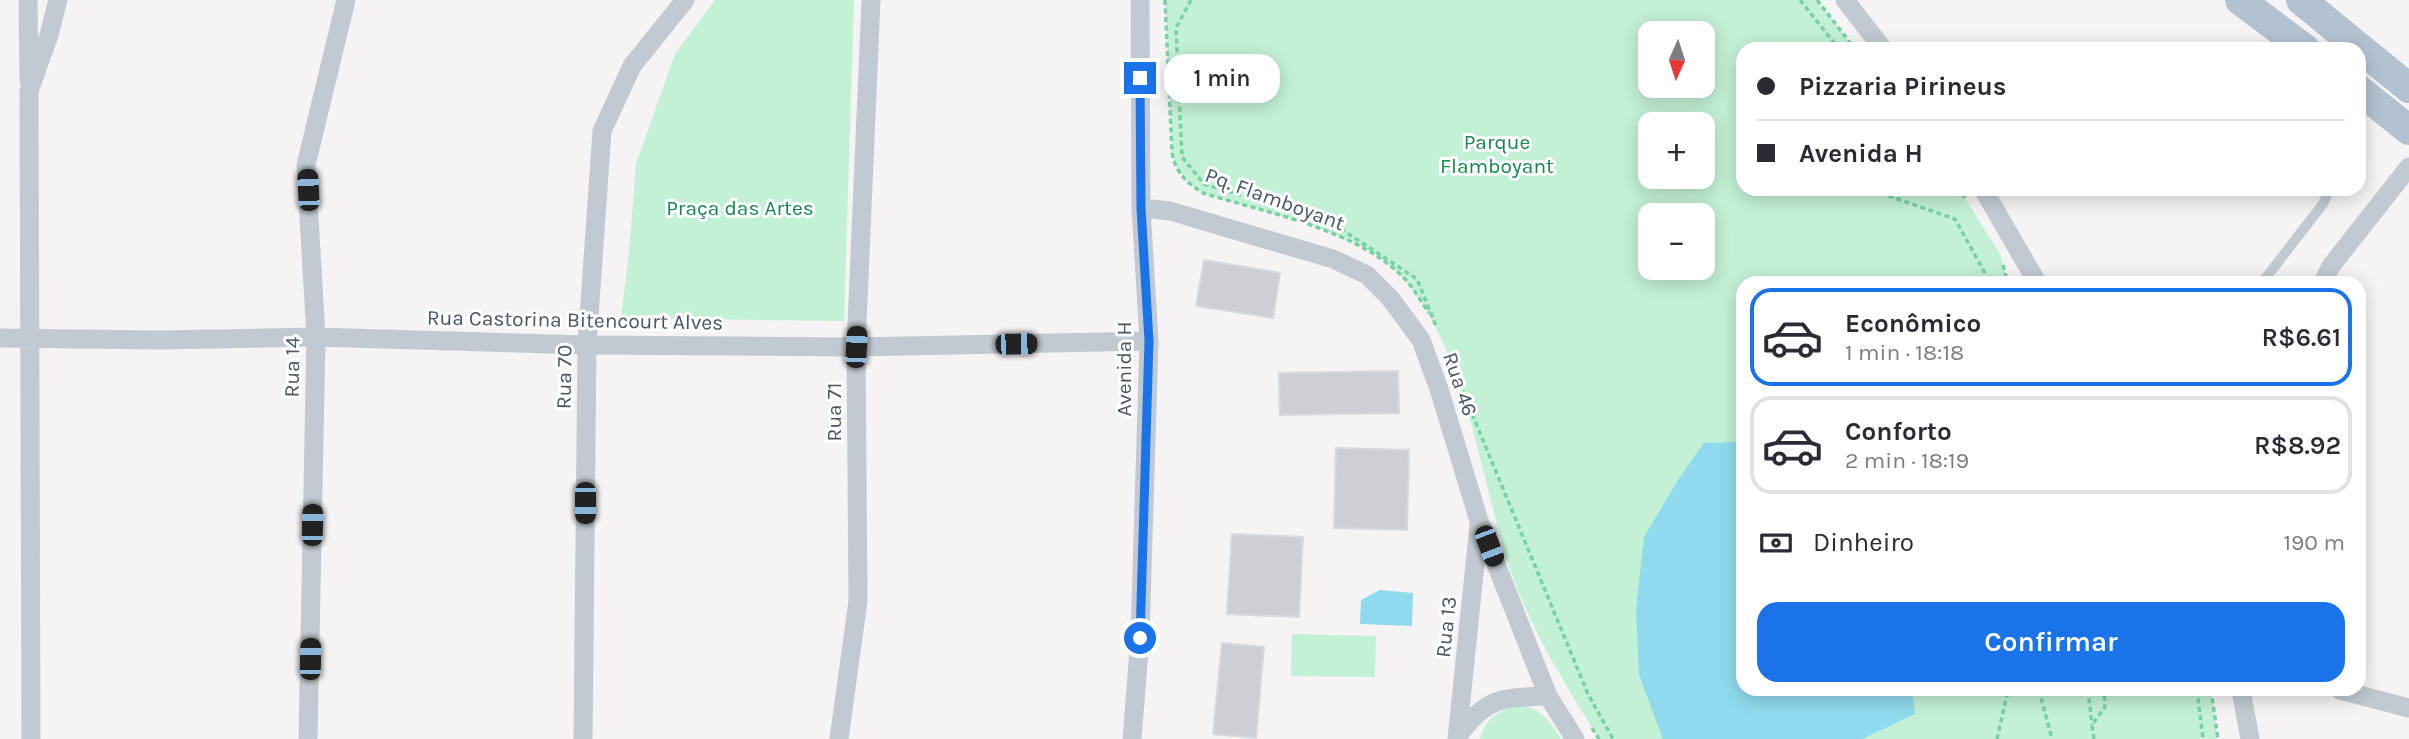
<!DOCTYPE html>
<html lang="pt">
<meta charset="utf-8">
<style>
:root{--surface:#fff;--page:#f7f7f7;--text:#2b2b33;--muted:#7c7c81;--line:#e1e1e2;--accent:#1a73e8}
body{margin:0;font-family:Karla,sans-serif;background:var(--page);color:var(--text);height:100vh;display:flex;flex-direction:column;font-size:26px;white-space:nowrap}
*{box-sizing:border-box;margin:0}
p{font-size:23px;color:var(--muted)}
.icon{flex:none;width:38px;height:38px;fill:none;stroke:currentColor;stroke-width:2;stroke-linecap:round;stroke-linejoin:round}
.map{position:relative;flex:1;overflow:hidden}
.panel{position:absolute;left:1736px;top:276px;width:630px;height:420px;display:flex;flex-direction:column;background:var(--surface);border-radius:21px;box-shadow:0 4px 18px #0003}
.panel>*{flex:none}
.banner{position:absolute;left:1736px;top:42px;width:630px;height:154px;border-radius:21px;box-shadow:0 4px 18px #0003;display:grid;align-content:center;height:154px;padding:0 21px;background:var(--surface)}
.needle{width:46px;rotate:183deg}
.tools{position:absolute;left:1638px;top:21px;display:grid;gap:14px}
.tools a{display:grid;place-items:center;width:77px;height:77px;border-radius:14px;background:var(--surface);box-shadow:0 4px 18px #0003;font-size:35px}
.end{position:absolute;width:32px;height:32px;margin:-16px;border:9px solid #1a73e8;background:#fff;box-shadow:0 0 0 4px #fff}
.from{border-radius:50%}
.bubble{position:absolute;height:49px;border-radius:21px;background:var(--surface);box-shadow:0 4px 18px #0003;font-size:23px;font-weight:600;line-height:49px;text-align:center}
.car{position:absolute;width:21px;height:42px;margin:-21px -10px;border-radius:9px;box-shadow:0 0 5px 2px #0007;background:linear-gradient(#222 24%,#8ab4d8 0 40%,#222 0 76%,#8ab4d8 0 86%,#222 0)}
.banner b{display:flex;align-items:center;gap:24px;height:66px;font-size:26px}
.banner b+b{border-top:2px solid var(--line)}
.banner i{width:18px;height:18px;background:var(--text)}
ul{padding:12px 0 0;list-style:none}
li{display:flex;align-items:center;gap:21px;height:98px;margin:0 14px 10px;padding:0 7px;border:4px solid var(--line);border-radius:21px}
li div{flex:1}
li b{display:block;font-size:26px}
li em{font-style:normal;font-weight:600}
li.active{border-color:var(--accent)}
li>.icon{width:63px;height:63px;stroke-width:1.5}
.pay{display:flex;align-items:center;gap:18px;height:77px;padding:0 21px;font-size:26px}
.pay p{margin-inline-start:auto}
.button{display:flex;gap:14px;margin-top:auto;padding:14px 21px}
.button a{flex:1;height:80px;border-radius:21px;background:var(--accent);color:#fff;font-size:28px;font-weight:600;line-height:80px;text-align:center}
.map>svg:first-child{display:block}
.green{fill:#c3f1d5;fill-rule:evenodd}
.water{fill:#90daee}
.building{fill:#cdcfd5;stroke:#d7d9de;stroke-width:2}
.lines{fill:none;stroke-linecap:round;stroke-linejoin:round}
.path{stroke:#7ad0a6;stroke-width:3.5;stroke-dasharray:5 3.5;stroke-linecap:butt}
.service{stroke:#c1cad2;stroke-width:10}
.minor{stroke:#c1cad2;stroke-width:19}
.primary{stroke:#b3c2d1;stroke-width:30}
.route{stroke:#1a73e8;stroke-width:9}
.labels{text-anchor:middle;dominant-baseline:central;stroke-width:6;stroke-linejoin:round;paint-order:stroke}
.park-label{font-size:21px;fill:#17864f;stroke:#fff}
.street-label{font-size:21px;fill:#4a5661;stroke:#fff}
</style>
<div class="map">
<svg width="2409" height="739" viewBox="0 0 2409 739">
<rect width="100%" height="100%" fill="#f5f3f3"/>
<path class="green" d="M715,0H854L844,321L621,318L629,252L636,164L675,54Z
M1165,0H1817L1855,49H1743V189H1959L2000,254L2008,283L1743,284V690H2211L2218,739H1599C1565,684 1529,627 1509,566C1479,474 1461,311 1377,256C1328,224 1259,211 1203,193C1186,182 1176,173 1172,153ZM1650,33H1703V86H1650ZM1650,124H1703V177H1650ZM1650,215H1703V268H1650Z
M1292,634L1376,636L1375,677L1291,676Z
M1521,706C1543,709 1550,721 1561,739H1480C1485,718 1501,708 1521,706Z"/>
<path class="water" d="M1734,442L1743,446V690H1908L1913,698L1915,714L1862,739H1663L1639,675L1636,610L1644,537L1678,480L1704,443Z
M1380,590L1413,593L1412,626L1360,624L1361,600Z"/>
<path class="building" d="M1204,260L1280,273L1273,318L1196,306Z
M1398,371L1399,413L1280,415L1279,373Z
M1336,448L1409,450L1407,530L1334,528Z
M1232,534L1303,537L1299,617L1227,614Z
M1222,643L1264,647L1256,738L1213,734Z"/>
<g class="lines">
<path class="path" d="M1165,0L1172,153C1176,173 1186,182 1203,193C1267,213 1356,229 1404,278C1414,288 1421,302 1429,313
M1191,0L1176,28L1182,157L1204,184L1332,223L1417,279L1436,326
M1800,0L1839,49
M1817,0L1855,49
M1885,189L1886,195L1955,219L1991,284
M1959,189L1965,198
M2003,265L2008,284
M1456,375L1588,694L1613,739
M2039,690L2052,739
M2088,690L2092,725
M2197,690L2203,739
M2211,690L2218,739
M1592,728L1599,739
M1997,739L2008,690
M2094,739L2092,725L2105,707L2104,690"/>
<path class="service" d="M2261,284L2323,204L2330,189"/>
<path class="minor" d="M28,0L29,80
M1845,0L1883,49
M1983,189L2038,284
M1141,208L1170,211L1333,259L1367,275L1390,298L1421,340L1439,389L1479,521L1548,696L1575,739
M2322,284L2331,266L2409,167
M0,338L159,340L316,337L587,345L856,347L1149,341
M2241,690L2250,739
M2340,690L2409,708
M1458,736C1487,696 1502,698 1548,696
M31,739L29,91L49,35L58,0
M308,739L316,337L306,165L346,0
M583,739L587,345L602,131L632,66L685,0
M839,739L858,601L856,347L871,0
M1132,739L1140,638L1149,341L1141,208L1140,0
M1457,739L1479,525"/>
<path class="primary" d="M2240,0L2305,49
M2301,0L2409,88
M2359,90L2409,130"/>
</g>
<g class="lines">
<path class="route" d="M1140,638L1149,341L1141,208L1140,78"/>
</g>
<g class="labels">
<g class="park-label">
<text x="1497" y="142">Parque<tspan x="1497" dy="24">Flamboyant</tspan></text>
<text x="740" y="208">Praça das Artes</text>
</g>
<g class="street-label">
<text transform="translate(1275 199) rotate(20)">Pq. Flamboyant</text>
<text transform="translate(575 320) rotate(1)">Rua Castorina Bitencourt Alves</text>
<text transform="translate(292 367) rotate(-89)">Rua 14</text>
<text transform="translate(1124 369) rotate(-90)">Avenida H</text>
<text transform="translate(564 377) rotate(-89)">Rua 70</text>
<text transform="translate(1460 384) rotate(71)">Rua 46</text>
<text transform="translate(834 412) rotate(-90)">Rua 71</text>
<text transform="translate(1446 627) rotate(-84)">Rua 13</text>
</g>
</g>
</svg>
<div class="tools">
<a><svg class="needle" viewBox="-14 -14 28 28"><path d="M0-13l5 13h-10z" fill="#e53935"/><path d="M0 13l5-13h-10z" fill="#7c7c81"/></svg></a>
<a>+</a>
<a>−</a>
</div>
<i class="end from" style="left:1140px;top:638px"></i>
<i class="end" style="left:1140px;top:78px"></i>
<div class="bubble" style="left:1164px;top:54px;width:116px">1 min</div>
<i class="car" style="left:308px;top:190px;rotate:357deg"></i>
<i class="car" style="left:1016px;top:344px;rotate:89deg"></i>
<i class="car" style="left:856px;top:347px;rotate:3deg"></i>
<i class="car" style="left:585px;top:503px;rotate:180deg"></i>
<i class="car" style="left:312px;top:525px;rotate:1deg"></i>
<i class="car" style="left:1489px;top:546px;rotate:159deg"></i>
<i class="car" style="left:310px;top:659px;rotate:1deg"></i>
<div class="banner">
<b><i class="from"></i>Pizzaria Pirineus</b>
<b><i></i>Avenida H</b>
</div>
<section class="panel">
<ul>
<li class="active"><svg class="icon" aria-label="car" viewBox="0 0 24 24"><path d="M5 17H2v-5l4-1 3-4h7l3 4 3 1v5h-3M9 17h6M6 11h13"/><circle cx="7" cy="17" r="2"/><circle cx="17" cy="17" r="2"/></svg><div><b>Econômico</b><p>1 min · 18:18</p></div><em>R$6.61</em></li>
<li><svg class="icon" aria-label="car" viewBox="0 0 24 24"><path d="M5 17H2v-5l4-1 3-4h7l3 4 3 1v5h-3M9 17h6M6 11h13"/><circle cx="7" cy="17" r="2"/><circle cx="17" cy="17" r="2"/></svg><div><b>Conforto</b><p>2 min · 18:19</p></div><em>R$8.92</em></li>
</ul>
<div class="pay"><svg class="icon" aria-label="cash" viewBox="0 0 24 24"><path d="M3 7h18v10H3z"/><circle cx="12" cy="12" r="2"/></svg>Dinheiro<p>190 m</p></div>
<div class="button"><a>Confirmar</a></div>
</section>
</div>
